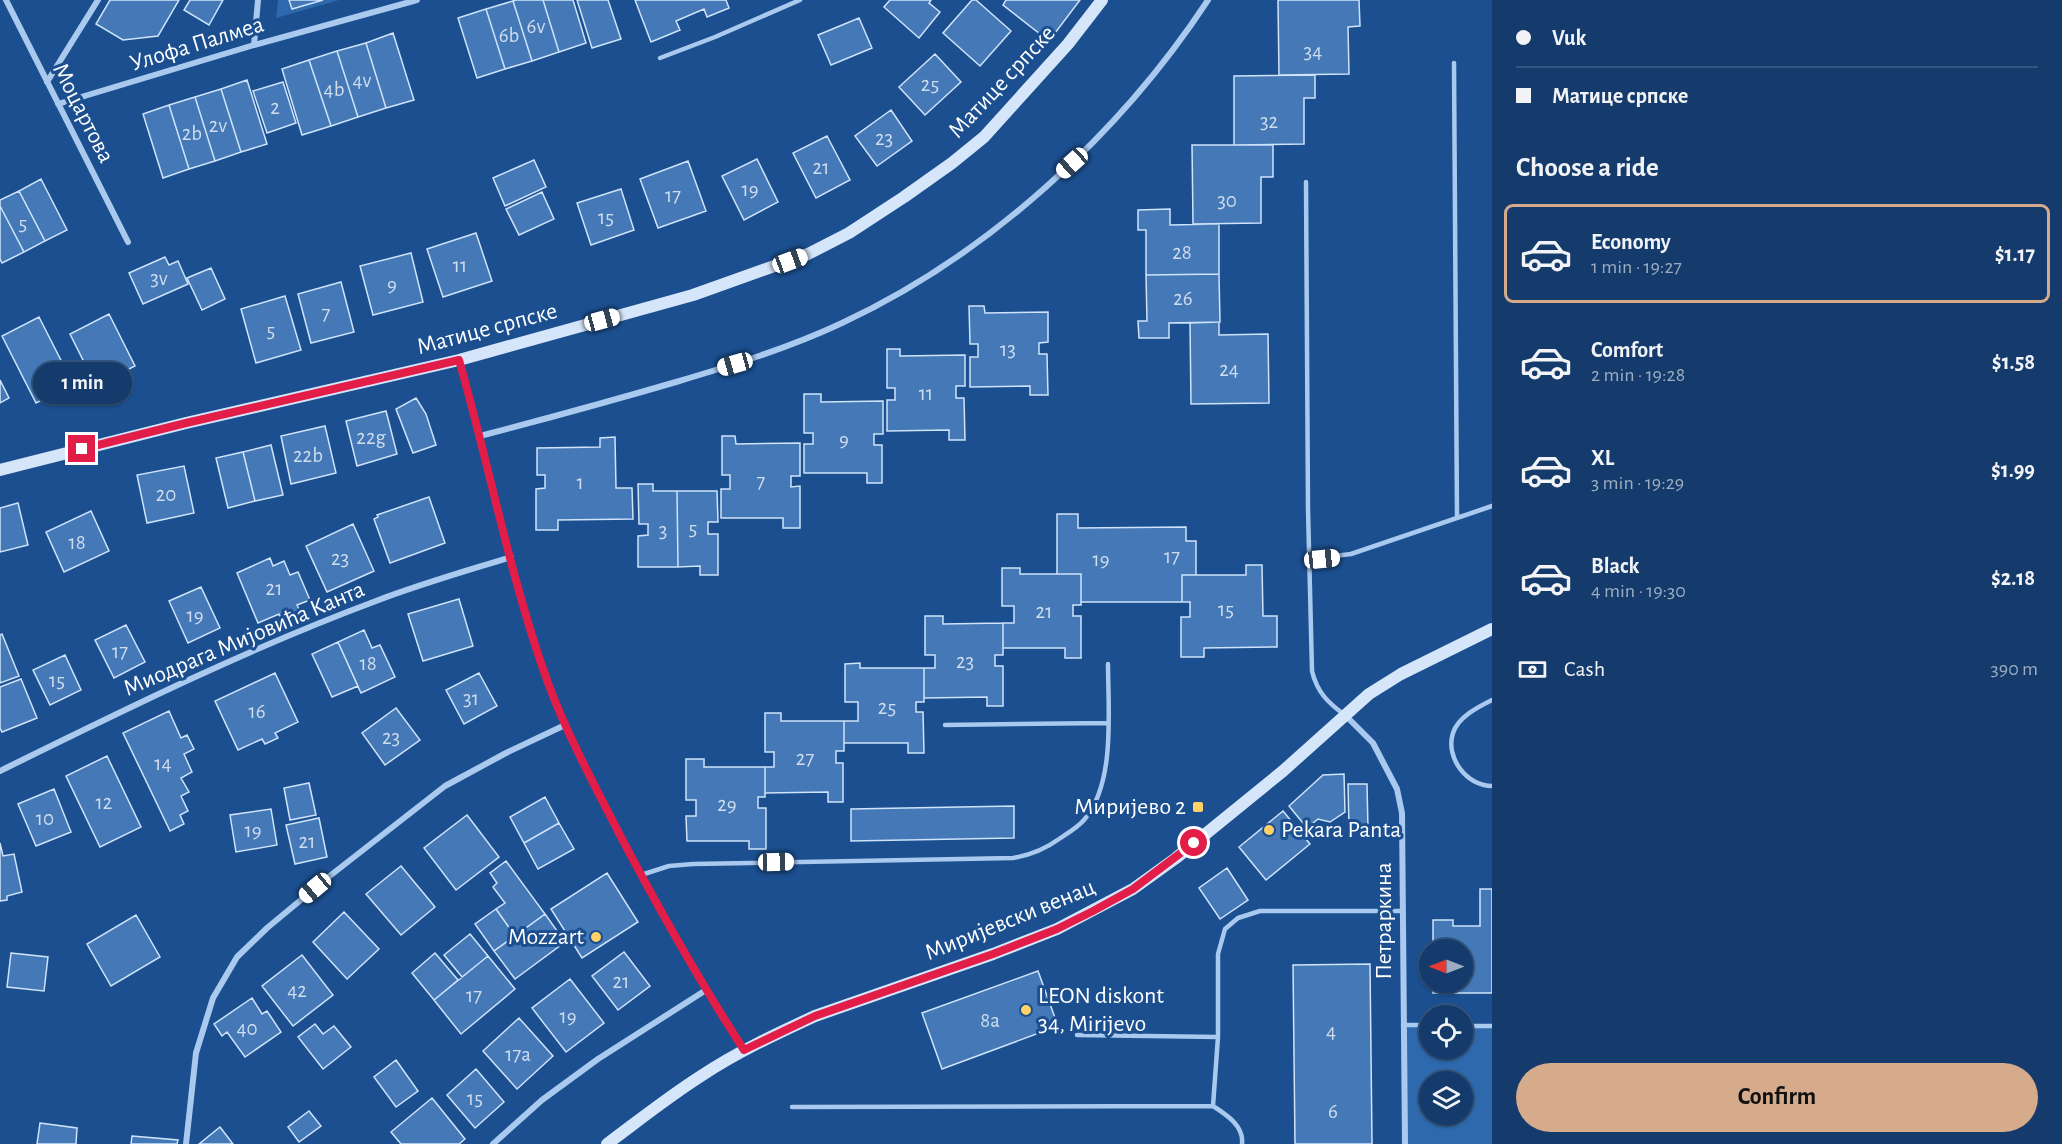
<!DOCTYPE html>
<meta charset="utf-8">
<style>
:root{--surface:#143b6b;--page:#1d4271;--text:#f1f3f6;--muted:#9dadc1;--line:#33557e;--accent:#d6ab8b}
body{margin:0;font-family:"Alegreya Sans",sans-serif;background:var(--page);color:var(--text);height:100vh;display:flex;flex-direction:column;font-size:22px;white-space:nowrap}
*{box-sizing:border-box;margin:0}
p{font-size:20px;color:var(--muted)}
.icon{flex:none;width:33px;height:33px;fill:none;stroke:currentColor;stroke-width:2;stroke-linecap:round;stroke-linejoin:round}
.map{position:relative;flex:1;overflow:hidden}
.details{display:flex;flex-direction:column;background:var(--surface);width:570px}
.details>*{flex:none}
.banner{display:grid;align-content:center;height:132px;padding:0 24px;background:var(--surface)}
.needle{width:39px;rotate:270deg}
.tools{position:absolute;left:1419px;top:939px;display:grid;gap:12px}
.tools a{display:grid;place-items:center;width:54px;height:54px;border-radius:50%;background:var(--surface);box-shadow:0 2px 4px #0004,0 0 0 2px var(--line);font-size:30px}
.end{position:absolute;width:27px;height:27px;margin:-14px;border:8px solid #e11d48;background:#fff;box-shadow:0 0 0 3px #fff}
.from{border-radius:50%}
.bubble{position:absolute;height:42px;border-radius:21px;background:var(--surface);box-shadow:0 2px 4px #0004,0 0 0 2px var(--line);font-size:20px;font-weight:600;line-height:42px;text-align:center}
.car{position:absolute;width:18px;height:36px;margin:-18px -9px;border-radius:8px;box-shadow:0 0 4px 2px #0007;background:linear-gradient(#fff 24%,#345 0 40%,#fff 0 76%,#345 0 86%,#fff 0)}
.banner b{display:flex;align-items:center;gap:21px;height:57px;font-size:22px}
.banner b+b{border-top:2px solid var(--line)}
.banner i{width:15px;height:15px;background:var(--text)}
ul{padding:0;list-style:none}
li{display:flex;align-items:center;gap:18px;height:99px;margin:0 12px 9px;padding:0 12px;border:3px solid transparent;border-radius:9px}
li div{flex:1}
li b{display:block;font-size:22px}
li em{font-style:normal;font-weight:600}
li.selected{border-color:var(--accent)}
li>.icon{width:54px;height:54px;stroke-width:1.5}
h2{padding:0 24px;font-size:27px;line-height:72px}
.pay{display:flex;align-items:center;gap:15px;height:66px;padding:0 24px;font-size:22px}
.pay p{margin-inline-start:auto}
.action{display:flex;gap:12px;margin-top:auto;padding:12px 24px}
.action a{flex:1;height:69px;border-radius:36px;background:var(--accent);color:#111;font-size:24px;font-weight:600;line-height:69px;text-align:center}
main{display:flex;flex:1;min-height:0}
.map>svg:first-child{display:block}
.green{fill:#2e69ad;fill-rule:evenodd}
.building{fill:#4478b7;stroke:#cfe3fa;stroke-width:1.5}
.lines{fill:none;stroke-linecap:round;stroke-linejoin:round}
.lane{stroke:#a9c9ee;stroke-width:4.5}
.street{stroke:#a9c9ee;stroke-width:6}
.secondary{stroke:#d6e6fa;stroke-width:12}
.route{stroke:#e11d48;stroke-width:8}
.poi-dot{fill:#ffd166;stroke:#1b4f8f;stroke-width:2}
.labels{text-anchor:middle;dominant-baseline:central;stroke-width:6;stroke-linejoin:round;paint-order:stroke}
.number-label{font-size:21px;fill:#d0dded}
.street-label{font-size:24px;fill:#fff;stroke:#1b4f8f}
.poi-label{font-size:24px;fill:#fff;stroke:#1b4f8f;text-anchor:end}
</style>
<main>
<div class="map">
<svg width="1492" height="1144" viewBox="0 0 1492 1144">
<rect width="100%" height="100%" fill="#1b4f8f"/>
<path class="green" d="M278,0H339L276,18Z
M1403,1025H1429L1430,1048H1462L1463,1026H1492V1144H1405ZM1430,1082H1462V1114H1430Z"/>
<path class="building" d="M110,0H179L158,36L123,40L96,24Z
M190,0H223L209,25L184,10Z
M289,0H323L292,9Z
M516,0H543L559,52L532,61L513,1Z
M543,0H573L586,43L559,52Z
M577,0H608L621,39L592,48Z
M635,0H726L729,8L707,17L704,9L676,21L680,30L651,42Z
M890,0H931L929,3L940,12L919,38L884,7Z
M972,0H976L1011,31L980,66L943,33Z
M1006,0H1080L1049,41L1003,5Z
M1278,0H1359L1360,26L1348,27L1349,74L1279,75Z
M513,1L532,61L505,69L486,9Z
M486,9L505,69L477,78L458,18Z
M859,18L872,48L831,65L818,35Z
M393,33L414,100L386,108L366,43Z
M366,43L386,108L358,117L337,51Z
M337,51L358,117L331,126L309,60Z
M935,54L961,82L925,115L899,87Z
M309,60L331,126L302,135L282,69Z
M1315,75V98H1304V144L1234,145V76Z
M247,80L267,144L241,152L221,89Z
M283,82L296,123L267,133L253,91Z
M221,89L241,152L215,161L195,97Z
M195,97L215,161L189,169L169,105Z
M169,105L189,169L163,178L143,114Z
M891,110L912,141L877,166L855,136Z
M827,136L850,180L816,198L793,153Z
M1192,145H1273V177H1261V223L1193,224Z
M757,159L778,202L744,220L722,176Z
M534,160L546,187L505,206L493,178Z
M688,161L706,211L658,228L640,179Z
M41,179L67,230L45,241L19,191Z
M621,189L634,230L591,245L577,203Z
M19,191L45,241L24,252L0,206V200Z
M542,192L554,219L519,235L506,209Z
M0,206L24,252L2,263L0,259Z
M1170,209V225L1219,224V274L1146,275V230H1138V210Z
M476,233L492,281L443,297L427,249Z
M411,253L423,302L373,315L360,266Z
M165,257L169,265L178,261L188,284L143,304L129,273Z
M211,268L225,299L202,310L187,278Z
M1219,274L1220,322L1169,323V338H1139L1138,321H1147L1146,275Z
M341,282L354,332L311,343L298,294Z
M285,296L301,350L256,363L241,309Z
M969,306H984L985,313L1048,312V342L1039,343V354H1047L1048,395H1030V386L970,387V357H978V344H970Z
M109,314L135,366L96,386L70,334Z
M39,317L73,384L36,403L2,336Z
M1219,322V335L1268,334L1269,403L1191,404L1190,323Z
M887,349H900V356L965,355V386H956V398H964L965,440H949V430L887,431V400H895V388H887Z
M0,380L9,398L0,403Z
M804,394H821V402L883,401V434H874V445H882V483H867V473H804V444H813V433H804Z
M416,398L426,414L436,445L413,453L396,409Z
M386,411L397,454L357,466L346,421Z
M325,426L336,473L291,484L281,436Z
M722,436H735L736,444L800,443V476H791V487L800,486V528H783V518H721V489H730V475H722Z
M615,437L616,488H632L633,519L558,520V530H536V489L545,488V475H537V448L600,447V438Z
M271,445L283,495L255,501L243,452Z
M243,452L255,501L228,508L216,458Z
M184,466L194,513L147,523L137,475Z
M638,484H653V491H677L678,567H638V536L648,535V524H639Z
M677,491H717L718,522H708V534H718V575H700V566L678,567Z
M429,497L445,543L390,563L374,519L378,517L377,515Z
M18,503L28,545L0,552V508Z
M91,511L109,551L64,572L46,532Z
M1057,514H1078V528L1186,527V541H1196V575H1182V602H1081V574H1057Z
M353,524L374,571L327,592L306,546Z
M270,558L273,566L284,561L290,575L298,572L310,600L297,605L301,613L282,621L279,614L258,623L237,573Z
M1246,565H1262L1263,616H1277V647L1204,648V657H1181V617H1190V602H1182V575H1246Z
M1002,568H1020V574H1081V605H1073V616H1081V658H1065V648H1003V623H1014V606H1002Z
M201,587L220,628L188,643L169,601Z
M459,599L473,646L423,661L408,614Z
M925,616H943V624L1003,623V655H995V666H1003V706H987V697L924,698V668H935V655H925Z
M126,625L145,662L114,678L95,640Z
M364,630L372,648L380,645L395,677L361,693L338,642Z
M2,634L19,676L0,683V635Z
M338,642L358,686L332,697L312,654Z
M65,655L81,690L50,705L33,670Z
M860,663V668H924V702H916V712H923L924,753H908V743H844V721H858V702H845V664Z
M275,673L298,722L275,733L278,738L265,744L262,739L238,750L215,701Z
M479,673L497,706L464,724L446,690Z
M21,679L37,718L2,732L0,728V687Z
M396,708L420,740L385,765L362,733Z
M169,711L181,738L187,735L194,749L184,754L192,772L181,778L189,792L181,796L188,811L180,815L184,824L170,831L123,733Z
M765,713H781V721H844V751H836V763H843V802H828V792L765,793V767H774V752H765Z
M107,756L141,827L100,847L66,776Z
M686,759H704V767H765V797H758V808H766V849H749V841H687L686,816H696V800H686Z
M1344,774L1345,812L1330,822L1318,819L1307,828L1289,806L1323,775Z
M309,783L316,815L290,820L284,788Z
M1348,784H1367L1368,829H1349Z
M54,789L71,832L36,846L18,804Z
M545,797L559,823L524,843L510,817Z
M1014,806V838L851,841V809Z
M271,809L277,845L236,852L230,815Z
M1283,811L1310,844L1266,880L1239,847Z
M467,815L499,857L456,890L424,848Z
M319,818L327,857L295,864L286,825Z
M559,823L574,849L538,869L524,843Z
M0,843L3,856L14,854L22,892L7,896V900L0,901Z
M506,861L545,914L515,936L496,909L505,903L493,887L497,883L490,873Z
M401,866L435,907L401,935L366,894Z
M1227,868L1248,900L1220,919L1199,888Z
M607,873L638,922L582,958L551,909Z
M1480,889H1492V993H1433V982H1462V950H1433V920H1453V926H1480Z
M496,909L515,936L494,951L475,924Z
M344,912L379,949L347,979L313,942Z
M545,914L565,942L515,979L494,951Z
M136,915L160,957L111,986L87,944Z
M470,934L488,956L462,977L444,955Z
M624,952L650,986L618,1010L592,976Z
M11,953L48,957L44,991L7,987Z
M435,953L458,980L434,1000L412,973Z
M302,955L333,995L293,1026L262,986Z
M488,956L515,989L461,1034L434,1000Z
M1370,964L1372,1144H1295L1293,965Z
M1038,971L1058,1026L942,1069L922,1013Z
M570,979L604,1023L566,1052L532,1008Z
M252,998L262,1014L267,1011L281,1032L245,1057L227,1032L222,1036L214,1024Z
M519,1018L553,1056L517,1089L483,1051Z
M315,1024L323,1034L334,1026L351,1047L323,1069L298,1037Z
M396,1060L418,1091L396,1107L374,1077Z
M476,1069L504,1102L475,1128L447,1095Z
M432,1098L465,1139L459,1144H401L391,1132Z
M309,1111L321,1126L299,1142L288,1127Z
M40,1123L77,1128L76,1144H37Z
M220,1127L233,1144H199Z
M132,1136L178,1140L177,1144H131Z"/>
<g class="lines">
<path class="lane" d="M660,58L715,37L800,0
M1454,63L1457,516
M1306,182L1308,509L1312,671C1317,692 1328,703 1345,715
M1310,559L1351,554L1492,506
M1492,700C1478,707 1458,717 1453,733C1445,758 1467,786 1492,786
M945,725L1107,723
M641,875L669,866L693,864L1013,858C1031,855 1044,850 1059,839C1068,833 1077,828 1084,820C1116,783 1108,709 1108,664
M1403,1025H1430
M1462,1026H1492
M1077,1035L1218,1037
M1213,1106C1227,1115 1244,1126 1242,1144
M792,1107L1213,1106L1218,1037V954L1225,929L1238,918L1260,911H1402"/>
<path class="street" d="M6,0L128,242
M254,45L258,0
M47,82L98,0
M58,104L254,45L417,0
M459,360C490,467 510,578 548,683C569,739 597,791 624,843C662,913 700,983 744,1050
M480,436C545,419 611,401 676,382C733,365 789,348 842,323C988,255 1120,134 1208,0
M1345,715L1373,743L1397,789L1402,813L1405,1144
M0,771C124,710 247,649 376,601C420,584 466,571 511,557
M186,1144L196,1053L213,998L237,957L267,928L331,875L445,786L506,753L565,725
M493,1144L542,1100L598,1059L706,990"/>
<path class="secondary" d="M0,470L186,423L459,360L693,295L808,254L849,233L904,197L952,163L984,137L1068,44L1102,0
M607,1144C638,1121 668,1097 701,1076C737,1052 776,1034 815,1016L993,954L1057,929L1133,889L1176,858L1283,771L1369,694L1401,674L1492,629"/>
</g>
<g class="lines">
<path class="route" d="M82,449L186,423L459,360C490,468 510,578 548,683C568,737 596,788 622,839C660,911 700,982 744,1050L815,1016L993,954L1057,929L1093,911L1133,889L1194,843"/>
</g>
<g class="poi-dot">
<rect x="1192" y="801" width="12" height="12" rx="3"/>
<circle cx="1269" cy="830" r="6"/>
<circle cx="596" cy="937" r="6"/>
<circle cx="1026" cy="1010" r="6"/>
</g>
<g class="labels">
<g class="number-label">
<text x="536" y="26">6v</text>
<text x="509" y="35">6b</text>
<text x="1313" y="51">34</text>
<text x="362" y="80">4v</text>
<text x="930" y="84">25</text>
<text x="334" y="89">4b</text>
<text x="275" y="107">2</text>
<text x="1269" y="121">32</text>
<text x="218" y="125">2v</text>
<text x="192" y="133">2b</text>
<text x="884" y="138">23</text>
<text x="821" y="167">21</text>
<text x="750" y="189">19</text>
<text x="673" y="195">17</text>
<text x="1227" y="200">30</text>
<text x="606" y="217">15</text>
<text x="23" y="223">5</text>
<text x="1182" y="252">28</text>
<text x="460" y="265">11</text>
<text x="159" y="278">3v</text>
<text x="392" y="284">9</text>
<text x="1183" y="298">26</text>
<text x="326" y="313">7</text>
<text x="271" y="330">5</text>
<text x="1008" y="349">13</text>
<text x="1229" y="369">24</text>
<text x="926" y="393">11</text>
<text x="371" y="437">22g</text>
<text x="844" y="439">9</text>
<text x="308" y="455">22b</text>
<text x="761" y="481">7</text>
<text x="580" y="482">1</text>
<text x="166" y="494">20</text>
<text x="693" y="528">5</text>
<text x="663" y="530">3</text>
<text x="77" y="542">18</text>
<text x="1172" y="556">17</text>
<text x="340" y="558">23</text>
<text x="1101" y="559">19</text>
<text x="274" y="588">21</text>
<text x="1226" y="609">15</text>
<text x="1044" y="611">21</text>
<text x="195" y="615">19</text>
<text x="120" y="651">17</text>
<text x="965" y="661">23</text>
<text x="368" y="663">18</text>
<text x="57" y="680">15</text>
<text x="471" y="698">31</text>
<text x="887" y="707">25</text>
<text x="257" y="711">16</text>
<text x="391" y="737">23</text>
<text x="805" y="758">27</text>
<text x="163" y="763">14</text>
<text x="104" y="802">12</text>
<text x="727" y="804">29</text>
<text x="45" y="818">10</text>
<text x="253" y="830">19</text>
<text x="307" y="841">21</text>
<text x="621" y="981">21</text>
<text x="297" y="990">42</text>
<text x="474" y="995">17</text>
<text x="568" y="1016">19</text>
<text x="990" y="1020">8a</text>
<text x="247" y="1028">40</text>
<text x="1331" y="1031">4</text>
<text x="518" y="1054">17a</text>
<text x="475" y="1098">15</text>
<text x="1333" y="1111">6</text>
</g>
<g class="street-label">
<text transform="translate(197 44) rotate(-17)">Улофа Палмеа</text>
<text transform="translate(1002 82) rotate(-47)">Матице српске</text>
<text transform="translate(83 113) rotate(63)">Моцартова</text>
<text transform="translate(487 329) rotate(-15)">Матице српске</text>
<text transform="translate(244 639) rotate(-23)">Миодрага Мијовића Канта</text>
<text transform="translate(1010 920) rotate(-22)">Миријевски венац</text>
<text transform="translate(1384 921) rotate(-90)">Петраркина</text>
</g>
<g class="poi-label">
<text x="1186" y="807">Миријево 2</text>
<text x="1281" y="830" text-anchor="start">Pekara Panta</text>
<text x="584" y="937">Mozzart</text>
<text x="1038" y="996" text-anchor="start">LEON diskont<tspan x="1038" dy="28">34, Mirijevo</tspan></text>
</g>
</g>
</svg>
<div class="tools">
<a><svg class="needle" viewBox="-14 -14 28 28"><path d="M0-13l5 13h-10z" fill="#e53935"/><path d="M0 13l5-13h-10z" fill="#9dadc1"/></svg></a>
<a><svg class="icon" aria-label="locate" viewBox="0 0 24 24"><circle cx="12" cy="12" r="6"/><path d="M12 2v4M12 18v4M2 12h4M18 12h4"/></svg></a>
<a><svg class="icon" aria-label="layers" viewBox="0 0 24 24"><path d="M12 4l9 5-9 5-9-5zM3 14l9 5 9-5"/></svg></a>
</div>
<i class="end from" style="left:1194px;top:843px"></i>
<i class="end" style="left:82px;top:449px"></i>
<div class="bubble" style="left:33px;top:362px;width:99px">1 min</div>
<i class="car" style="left:1072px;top:163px;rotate:228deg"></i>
<i class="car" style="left:790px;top:261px;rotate:70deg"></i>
<i class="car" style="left:602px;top:320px;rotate:75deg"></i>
<i class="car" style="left:735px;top:364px;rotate:254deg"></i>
<i class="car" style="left:1322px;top:559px;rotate:84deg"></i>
<i class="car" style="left:776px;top:862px;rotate:89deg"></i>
<i class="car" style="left:315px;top:888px;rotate:230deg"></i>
</div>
<section class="details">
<div class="banner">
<b><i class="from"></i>Vuk</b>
<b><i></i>Матице српске</b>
</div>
<h2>Choose a ride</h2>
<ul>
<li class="selected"><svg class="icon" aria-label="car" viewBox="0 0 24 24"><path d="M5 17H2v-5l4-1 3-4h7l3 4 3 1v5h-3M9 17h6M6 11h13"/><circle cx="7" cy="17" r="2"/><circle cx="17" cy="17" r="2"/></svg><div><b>Economy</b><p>1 min · 19:27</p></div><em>$1.17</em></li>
<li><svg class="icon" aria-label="car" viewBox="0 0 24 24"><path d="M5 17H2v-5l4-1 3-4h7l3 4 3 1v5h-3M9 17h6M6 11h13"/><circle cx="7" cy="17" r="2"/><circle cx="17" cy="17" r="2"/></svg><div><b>Comfort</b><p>2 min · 19:28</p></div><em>$1.58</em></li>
<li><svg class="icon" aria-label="car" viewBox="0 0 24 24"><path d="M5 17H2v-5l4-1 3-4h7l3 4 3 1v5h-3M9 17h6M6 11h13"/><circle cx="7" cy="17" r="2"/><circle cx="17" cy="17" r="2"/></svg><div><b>XL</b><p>3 min · 19:29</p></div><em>$1.99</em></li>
<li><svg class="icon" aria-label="car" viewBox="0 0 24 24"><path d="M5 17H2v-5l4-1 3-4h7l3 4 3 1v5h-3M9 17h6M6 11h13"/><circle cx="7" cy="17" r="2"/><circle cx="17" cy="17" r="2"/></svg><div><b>Black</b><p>4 min · 19:30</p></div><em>$2.18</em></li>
</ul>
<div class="pay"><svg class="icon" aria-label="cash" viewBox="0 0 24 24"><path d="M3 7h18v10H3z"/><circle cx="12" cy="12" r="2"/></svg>Cash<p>390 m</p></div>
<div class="action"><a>Confirm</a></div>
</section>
</main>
